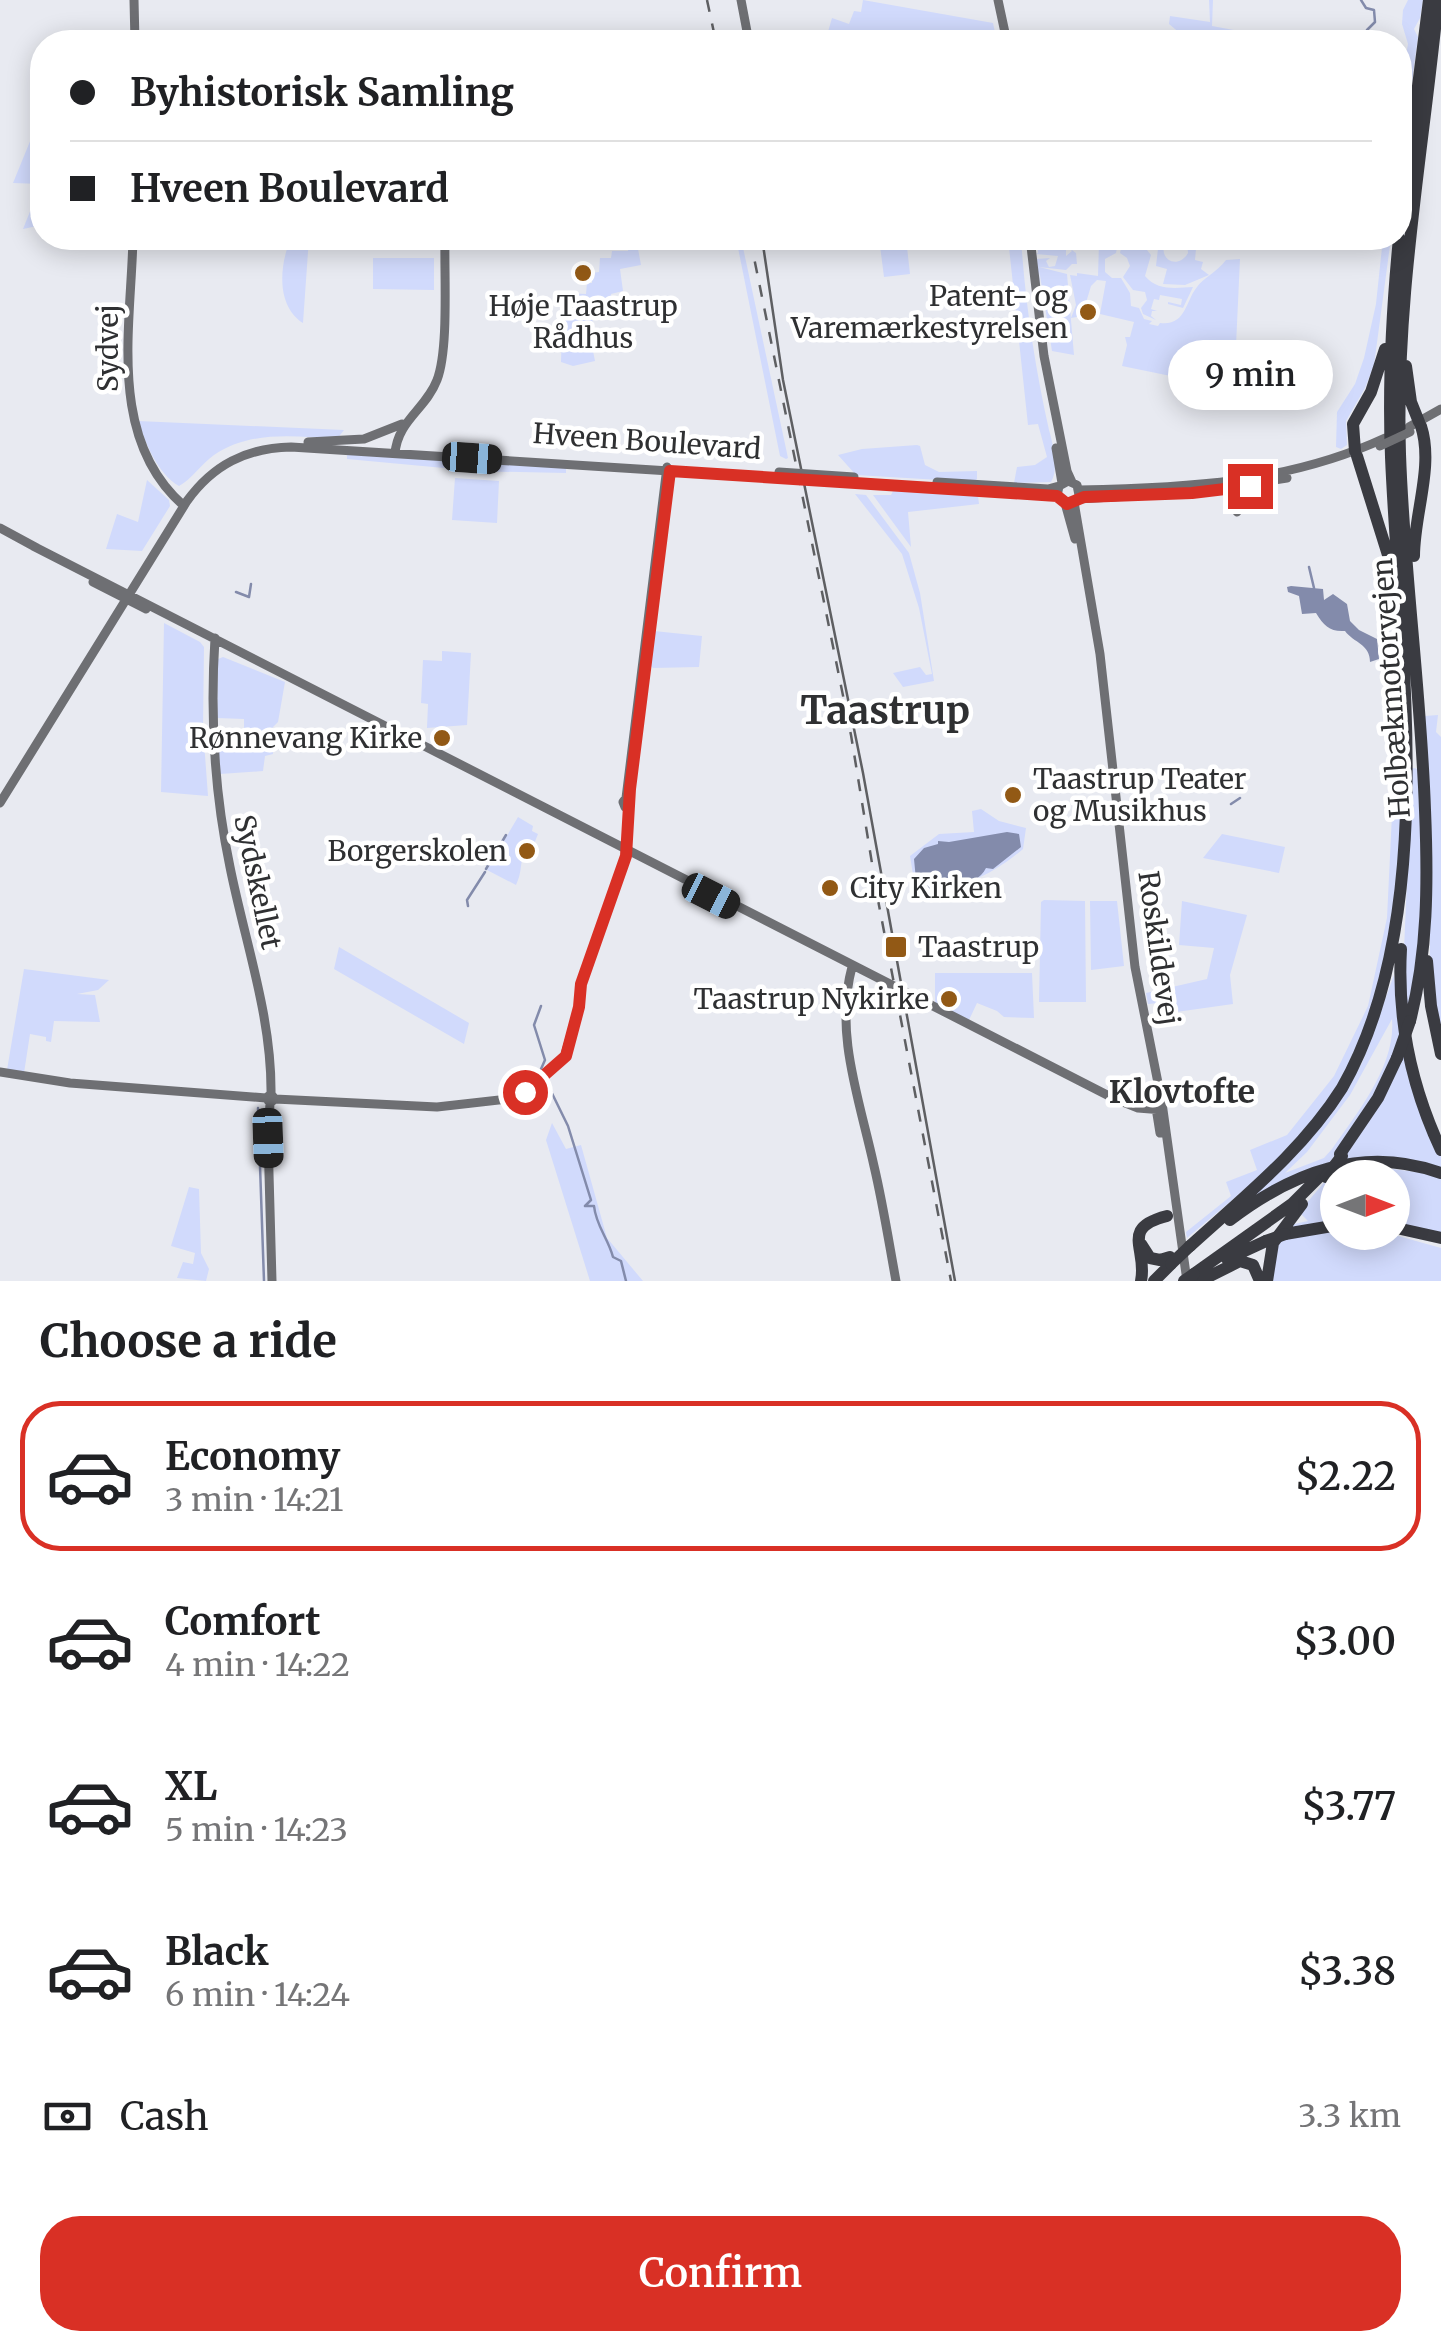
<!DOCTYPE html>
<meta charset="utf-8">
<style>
:root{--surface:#fff;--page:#f2f2f2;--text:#202124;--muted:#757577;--line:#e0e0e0;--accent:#d93025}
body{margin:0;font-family:Merriweather,serif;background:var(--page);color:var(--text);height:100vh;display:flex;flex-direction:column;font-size:38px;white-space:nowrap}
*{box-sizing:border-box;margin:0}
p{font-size:32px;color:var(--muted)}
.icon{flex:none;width:55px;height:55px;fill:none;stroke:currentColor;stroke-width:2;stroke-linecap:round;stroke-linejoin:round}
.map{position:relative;height:1281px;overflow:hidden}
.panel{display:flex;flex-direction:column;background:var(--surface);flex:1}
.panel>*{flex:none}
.top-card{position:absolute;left:30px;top:30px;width:1382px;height:220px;border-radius:40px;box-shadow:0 5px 25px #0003;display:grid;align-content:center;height:220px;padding:0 40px;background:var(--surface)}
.needle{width:65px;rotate:90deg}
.controls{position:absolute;left:1320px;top:1160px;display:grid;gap:20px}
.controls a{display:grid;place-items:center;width:90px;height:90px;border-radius:50%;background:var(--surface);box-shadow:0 5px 25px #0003;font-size:50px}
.end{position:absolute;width:45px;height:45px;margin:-22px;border:12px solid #d93025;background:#fff;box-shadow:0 0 0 5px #fff}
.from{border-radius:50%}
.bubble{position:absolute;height:70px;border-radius:35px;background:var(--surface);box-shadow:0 5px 25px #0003;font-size:32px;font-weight:600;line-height:70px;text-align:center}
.car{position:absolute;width:30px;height:60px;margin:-30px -15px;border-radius:12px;box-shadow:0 0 8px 2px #0007;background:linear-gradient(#222 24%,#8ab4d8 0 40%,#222 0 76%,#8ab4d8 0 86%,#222 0)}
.top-card b{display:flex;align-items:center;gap:35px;height:95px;font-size:38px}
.top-card b+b{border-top:2px solid var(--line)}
.top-card i{width:25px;height:25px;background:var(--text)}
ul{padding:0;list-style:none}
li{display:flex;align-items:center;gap:30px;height:150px;margin:0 20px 15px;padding:0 20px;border:5px solid transparent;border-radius:40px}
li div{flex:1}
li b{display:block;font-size:38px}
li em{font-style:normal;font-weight:600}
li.active{border-color:var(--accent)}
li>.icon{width:90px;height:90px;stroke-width:1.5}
h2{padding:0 40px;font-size:45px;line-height:120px}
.pay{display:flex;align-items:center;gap:25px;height:110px;padding:0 40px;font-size:38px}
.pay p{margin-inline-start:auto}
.button{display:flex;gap:20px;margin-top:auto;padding:20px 40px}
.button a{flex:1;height:115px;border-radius:40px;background:var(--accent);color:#fff;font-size:40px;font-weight:600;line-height:115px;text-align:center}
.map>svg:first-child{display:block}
.green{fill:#d1dafc;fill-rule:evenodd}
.water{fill:#838bab}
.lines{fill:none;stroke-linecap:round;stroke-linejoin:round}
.stream{stroke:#838bab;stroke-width:2.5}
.secondary{stroke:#6e6f73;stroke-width:9}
.highway{stroke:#3a3b41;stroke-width:12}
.tram{stroke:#5e5f62;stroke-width:2.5}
.rail{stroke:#5e5f62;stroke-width:2.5;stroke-dasharray:12 12;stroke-linecap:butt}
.secondary-bridge{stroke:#6e6f73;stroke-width:9}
.highway-bridge{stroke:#3a3b41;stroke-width:12}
.route{stroke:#d93025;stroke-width:12}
.poi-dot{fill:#925915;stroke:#fff;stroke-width:4}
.labels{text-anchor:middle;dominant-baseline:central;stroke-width:9;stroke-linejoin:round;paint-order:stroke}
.poi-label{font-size:28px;fill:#2f3032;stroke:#fff;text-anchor:end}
.street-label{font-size:28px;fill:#2f3032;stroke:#fff}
.quarter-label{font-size:32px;font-weight:bold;fill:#2f3032;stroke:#fff}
.district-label{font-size:38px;font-weight:bold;fill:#2f3032;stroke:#fff}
</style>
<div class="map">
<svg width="1441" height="1281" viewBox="0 0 1441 1281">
<rect width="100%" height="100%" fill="#e8eaf1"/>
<path class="green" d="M863,0L993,23L997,42H825L832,18L849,24L854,11L861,12Z
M1209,0H1213L1212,26L1239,31L1237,42H1184L1181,34L1169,24L1170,16L1210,22Z
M1408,0H1423L1420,18L1414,29L1418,37L1400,169V89L1408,44L1402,24L1403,10Z
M33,134L42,137V194L30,217L42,216V225L23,229L41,184L13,183Z
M291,238H309L303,323C275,305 280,263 291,238Z
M629,238H636L641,265L620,269L623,291L611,294L612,301L590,306L594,330L589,331L595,361L573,366L561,362L563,293L586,294L587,283H592V273L599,272L600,258H611L612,251H628Z
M736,238H741L788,458L786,459L780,456Z
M879,238H906L910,274L884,277Z
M1008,238H1021C1025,302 1035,367 1049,430C1053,444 1059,470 1051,482L1014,483L1017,467L1035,465L1047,457L1038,424L1028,425Z
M1037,238H1066V256L1072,251L1068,247L1076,253L1077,264H1072L1066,270L1039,267L1067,274L1074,355L1052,351L1039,269L1042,323L1035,259L1050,258L1046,261L1049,267L1055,266L1058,256L1036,254L1038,253Z
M1106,238H1114L1118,242L1116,253L1105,259V272L1112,278H1121L1130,293L1131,306L1139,308L1144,319L1152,321L1149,324L1158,326L1160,323C1186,326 1185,302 1197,287C1203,278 1217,272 1226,260L1240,259L1234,389L1122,366L1127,345L1125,337H1130L1134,322L1100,314L1106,281L1097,280L1091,286L1082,316L1071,318L1076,305L1070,275L1077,276V273L1098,276L1099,243L1104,244Z
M1137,238L1143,241L1139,250H1147L1151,255L1145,276C1157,291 1176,288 1193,287L1183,308L1168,304V302L1181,305L1182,299L1160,295L1159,300L1154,299L1151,309L1157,311H1152L1151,316L1156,320L1143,314L1141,308L1147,300L1145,292L1133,290L1123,277L1130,266L1127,258L1120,253L1122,244L1131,243Z
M1163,238H1172L1165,242C1158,260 1178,270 1188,253L1187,243L1179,238H1197L1195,260L1203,262L1201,269L1209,275L1185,285L1163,284L1167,269L1156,266L1159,240Z
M1383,238H1391L1374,365L1365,388L1346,421L1347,445L1341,449L1336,447L1337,412L1355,384L1364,358L1376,304Z
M373,258H434V290L373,289Z
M138,421L344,430L337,439C295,436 251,430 214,455C201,464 192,479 179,486C157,473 146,444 138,421Z
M917,445L920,446L925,465L939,472L977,471V479L973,482L856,475L838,455L862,449Z
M347,454L566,467V473L464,471L448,468V465L444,468L347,459Z
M455,478L499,481L497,523L452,520Z
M147,480L169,500L170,506L142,551L106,549L117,514L138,522Z
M894,489L973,495L978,496L979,504L908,512L911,547L873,495H891Z
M855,494L866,495L909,553L920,593L934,681L903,687L893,673L920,667L926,675L932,674L919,608L902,554Z
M164,623L200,642L204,647L203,728L208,796L161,792Z
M654,631L702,636L699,667L653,668L650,665Z
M442,651L471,653L467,725L427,728L428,704L421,703L423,660L442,661Z
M223,657L285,682L278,722L271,729L273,754L265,756L263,771L220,774L217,731L244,730V719L217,718L218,659Z
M1438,715L1436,732L1441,737V1039L1430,978V830L1425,716Z
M1412,768L1420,769L1423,902L1411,1007L1403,999V972Z
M1394,773L1403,774C1399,892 1394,1021 1316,1117C1280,1163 1232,1200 1187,1238L1186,1232L1231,1196L1226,1182L1257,1170L1250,1150L1287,1135L1334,1076L1368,1006L1387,918Z
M981,809L999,821L1026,828L1023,849C991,876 958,891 916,893L910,856L939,834L974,832L972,811Z
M518,817L533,826L532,831L538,834L532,849L525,852C519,864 523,870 516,885L487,870Z
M1222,834L1285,847L1279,873L1203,858Z
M1044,900L1085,901L1086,1002H1039L1041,902Z
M1090,901H1117L1124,966L1091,970Z
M1182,901L1247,915L1230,975L1233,1004L1162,1014L1159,1003L1148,1004L1146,993L1207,979L1214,948L1179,945Z
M339,947L469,1023L464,1044L334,969Z
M24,969L109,980L98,990L77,994L95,995L100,1022L54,1021L51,1042L46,1041V1037L30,1034L24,1073L7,1070Z
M935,973H1032L1034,1018L1004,1017L997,1011L977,1003L969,1020L935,1003Z
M1394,975L1400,1038L1380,1086L1359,1121L1329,1163L1245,1203L1339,1101L1362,1063ZM1392,1019C1396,1066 1357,1113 1332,1149L1324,1158L1285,1173L1307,1152L1350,1095Z
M1403,1050L1441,1155V1170L1342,1161Z
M552,1123L566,1149L581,1145L607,1238L643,1281H590L546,1140Z
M1352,1164L1441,1175V1236L1393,1225L1392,1178H1338L1337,1223L1280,1234L1285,1226L1308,1221L1299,1212L1338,1166Z
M189,1187L199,1189L201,1253L209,1269L206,1281L177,1278L183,1262L193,1264L195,1253L171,1246Z
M1334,1230V1235L1391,1234L1441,1248V1281H1271L1279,1240Z"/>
<path class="water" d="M1291,586L1323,589L1324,600L1333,594L1347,604L1350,621L1359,630L1377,639L1379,659L1370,662C1370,644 1354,643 1345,631C1330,632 1324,626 1316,613L1302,614L1299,596L1288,592L1287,587Z
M1007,832L1019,834L1021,847L993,869L986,868C976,889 938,890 917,890L914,859L924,848L938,844V841L949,842Z"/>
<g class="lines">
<path class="stream" d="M1361,0L1366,8L1374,10L1375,22L1367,30
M1309,567L1314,588
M236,592L249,597L251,584
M1231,804L1240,798
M486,869L506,835
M468,906L467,900L485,872
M541,1006L534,1025L545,1060L541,1069
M544,1077L568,1126L591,1200L585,1206H594C596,1226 608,1238 613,1257L621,1261L626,1281
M258,1108L264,1281"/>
<path class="secondary" d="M134,0L135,42
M741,0L749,42
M998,0L1007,42
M133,238C131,328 107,439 184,506
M1030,238L1044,356L1067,471L1072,482
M1409,427L1441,409
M308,442L364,439L402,424
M1056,448L1062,483
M395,454C397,421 426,409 437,380C449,349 444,274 445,238
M852,482L1057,496L1068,504
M937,482L1048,489L1059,486
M1079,490C1185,488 1288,483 1385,438
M1199,492L1287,478
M1057,496L1059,486L1068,481L1077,485L1079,495
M1078,499L1129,496
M1074,502L1100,654L1135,967L1162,1103L1187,1281
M1065,503L1075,539
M1237,512L1241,495L1250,486
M0,528L37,548
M33,546L1113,1098L1138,1108L1163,1110
M93,582L146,609
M215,638C210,716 214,791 230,867C245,942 272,1017 271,1094
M0,803L187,501C213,465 246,448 291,447L780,478
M630,805L625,807L623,802L626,798L667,467
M852,967C834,1033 860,1101 874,1166C883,1204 889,1243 896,1281
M0,1072L70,1083L266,1098L271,1094L275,1099L270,1103L266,1098
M1153,1089L1160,1133
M275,1099L437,1107L517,1098L564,1058L579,1007L581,985L626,856L629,806
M270,1103L268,1138L272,1281"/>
<path class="highway" d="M1400,227L1429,0
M1406,366L1411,402L1419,422
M1355,451L1353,424L1371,392L1385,349
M1357,456L1393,571
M1414,556C1414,514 1434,466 1421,426
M1401,949C1397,1020 1411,1086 1441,1150
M1427,961L1431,1006L1441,1054
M1410,1021C1428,952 1428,881 1425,810C1421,691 1404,573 1400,454C1395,299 1423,153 1438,0
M1340,1154L1378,1098L1397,1058
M1230,1220C1293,1172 1363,1145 1441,1173
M1392,1227L1441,1238
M1285,1234L1338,1225
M1141,1244L1150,1258L1160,1260L1170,1257
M1190,1246C1244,1197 1303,1150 1342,1088C1441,914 1399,651 1391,457C1388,383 1392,310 1399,238
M1227,1259L1266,1241
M1194,1274L1292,1204L1322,1174
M1141,1281C1148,1249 1119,1228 1167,1216
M1154,1281L1171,1264
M1200,1281L1240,1261L1253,1265L1260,1281
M1267,1281L1273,1243L1302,1204"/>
<path class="tram" d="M762,238L783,380L863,773L955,1281"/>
<path class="rail" d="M707,0L716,42
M750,238L851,735L878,900L951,1281"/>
<path class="secondary-bridge" d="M1380,446L1410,432
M779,472L854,477"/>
<path class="highway-bridge" d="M1397,1058L1410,1021
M1326,1177L1342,1156
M1266,1241L1285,1234
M1171,1264L1190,1246
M1184,1281L1194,1274"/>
</g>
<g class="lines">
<path class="route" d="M525,1092L566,1056L579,1007L581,984L626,856L630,789L670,471L1057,496L1067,504L1084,497L1192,493L1250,486"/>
</g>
<g class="poi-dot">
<circle cx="583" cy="273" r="10"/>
<circle cx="1088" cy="312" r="10"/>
<circle cx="442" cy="738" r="10"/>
<circle cx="1013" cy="795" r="10"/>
<circle cx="527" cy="851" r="10"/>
<circle cx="830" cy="888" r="10"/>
<rect x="884" y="935" width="24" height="24" rx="5"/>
<circle cx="949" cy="999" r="10"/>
</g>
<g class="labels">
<g class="poi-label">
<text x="1068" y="296">Patent- og<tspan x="1068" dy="32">Varemærkestyrelsen</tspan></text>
<text x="583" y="306" text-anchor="middle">Høje Taastrup<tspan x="583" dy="32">Rådhus</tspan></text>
<text x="422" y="738">Rønnevang Kirke</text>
<text x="1033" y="779" text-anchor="start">Taastrup Teater<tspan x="1033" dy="32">og Musikhus</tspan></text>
<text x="507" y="851">Borgerskolen</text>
<text x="850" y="888" text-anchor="start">City Kirken</text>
<text x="918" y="947" text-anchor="start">Taastrup</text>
<text x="929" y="999">Taastrup Nykirke</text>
</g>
<g class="street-label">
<text transform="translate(108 348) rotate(-90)">Sydvej</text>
<text transform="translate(647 441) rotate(4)">Hveen Boulevard</text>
<text transform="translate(1391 688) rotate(-94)">Holbækmotorvejen</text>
<text transform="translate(258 882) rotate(78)">Sydskellet</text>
<text transform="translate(1159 948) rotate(82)">Roskildevej</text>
</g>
<g class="quarter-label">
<text x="1182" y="1092">Klovtofte</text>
</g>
<g class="district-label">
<text x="885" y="710">Taastrup</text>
</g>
</g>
</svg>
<div class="controls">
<a><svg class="needle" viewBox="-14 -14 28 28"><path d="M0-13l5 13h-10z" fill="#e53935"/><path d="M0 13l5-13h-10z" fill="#757577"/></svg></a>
</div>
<i class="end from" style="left:525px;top:1092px"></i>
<i class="end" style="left:1250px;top:486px"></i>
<div class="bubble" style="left:1168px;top:340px;width:165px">9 min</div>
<i class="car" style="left:472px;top:458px;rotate:94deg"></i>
<i class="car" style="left:711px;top:896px;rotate:117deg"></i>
<i class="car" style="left:268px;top:1138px;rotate:178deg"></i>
<div class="top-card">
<b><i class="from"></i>Byhistorisk Samling</b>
<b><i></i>Hveen Boulevard</b>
</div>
</div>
<section class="panel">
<h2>Choose a ride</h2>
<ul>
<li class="active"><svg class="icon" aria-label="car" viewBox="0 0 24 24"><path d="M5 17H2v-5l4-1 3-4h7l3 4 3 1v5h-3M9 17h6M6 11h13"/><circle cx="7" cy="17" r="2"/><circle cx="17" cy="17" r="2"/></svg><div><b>Economy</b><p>3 min · 14:21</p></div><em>$2.22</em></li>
<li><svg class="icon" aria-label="car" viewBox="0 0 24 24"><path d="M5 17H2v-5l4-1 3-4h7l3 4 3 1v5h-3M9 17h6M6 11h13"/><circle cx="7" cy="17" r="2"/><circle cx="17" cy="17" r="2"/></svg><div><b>Comfort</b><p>4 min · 14:22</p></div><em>$3.00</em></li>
<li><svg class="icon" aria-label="car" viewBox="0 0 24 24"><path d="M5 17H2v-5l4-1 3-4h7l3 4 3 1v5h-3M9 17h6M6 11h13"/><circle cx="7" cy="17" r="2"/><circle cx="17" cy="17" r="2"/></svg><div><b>XL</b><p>5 min · 14:23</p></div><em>$3.77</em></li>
<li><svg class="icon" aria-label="car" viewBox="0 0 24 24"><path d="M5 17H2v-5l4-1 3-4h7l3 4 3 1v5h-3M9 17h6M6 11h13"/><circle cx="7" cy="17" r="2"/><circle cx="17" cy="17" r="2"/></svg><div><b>Black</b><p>6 min · 14:24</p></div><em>$3.38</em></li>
</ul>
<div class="pay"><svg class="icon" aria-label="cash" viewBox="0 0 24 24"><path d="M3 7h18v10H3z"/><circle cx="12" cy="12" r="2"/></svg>Cash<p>3.3 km</p></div>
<div class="button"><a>Confirm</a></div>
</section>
